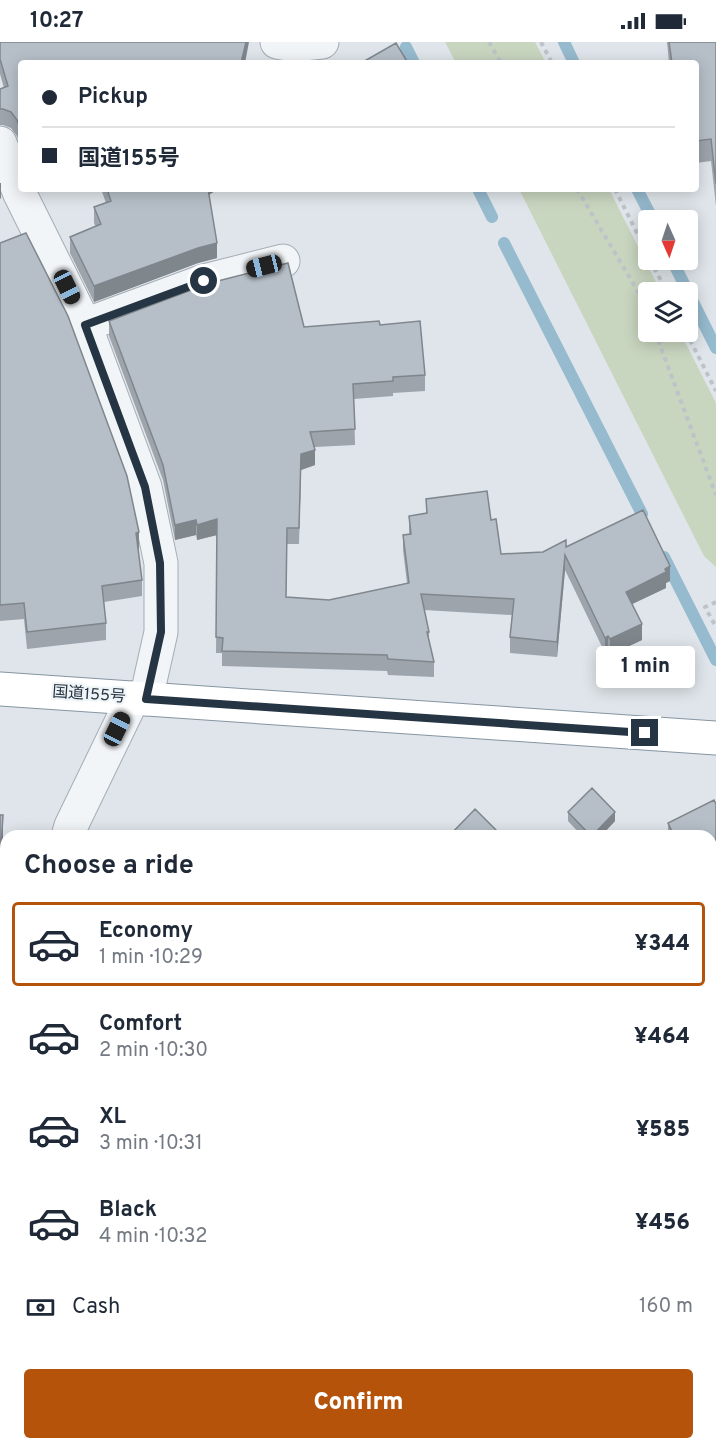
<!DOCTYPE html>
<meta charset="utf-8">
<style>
:root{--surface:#fff;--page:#f6f6f7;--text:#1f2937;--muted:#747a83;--line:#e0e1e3;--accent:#b45309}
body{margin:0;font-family:Overpass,"Noto Sans JP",sans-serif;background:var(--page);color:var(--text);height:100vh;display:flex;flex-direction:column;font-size:22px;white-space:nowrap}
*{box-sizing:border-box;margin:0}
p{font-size:20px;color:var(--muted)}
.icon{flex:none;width:33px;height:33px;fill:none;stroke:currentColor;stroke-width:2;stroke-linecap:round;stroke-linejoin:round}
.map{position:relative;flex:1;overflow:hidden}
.side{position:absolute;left:0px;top:788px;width:717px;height:620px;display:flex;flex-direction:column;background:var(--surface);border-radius:18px 18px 0 0;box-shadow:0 3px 15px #0003}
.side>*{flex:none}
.banner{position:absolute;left:18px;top:18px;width:681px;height:132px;border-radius:6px;box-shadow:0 3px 15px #0003;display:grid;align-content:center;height:132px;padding:0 24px;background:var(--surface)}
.needle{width:39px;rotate:177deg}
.controls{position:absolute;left:638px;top:168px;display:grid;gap:12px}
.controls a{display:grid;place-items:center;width:60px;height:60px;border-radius:6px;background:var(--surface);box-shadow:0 3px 15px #0003;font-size:30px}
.end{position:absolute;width:27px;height:27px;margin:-14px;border:8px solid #263543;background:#fff;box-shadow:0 0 0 3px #fff}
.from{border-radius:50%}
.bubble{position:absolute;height:42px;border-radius:6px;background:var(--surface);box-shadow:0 3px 15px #0003;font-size:20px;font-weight:800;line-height:42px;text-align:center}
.car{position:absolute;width:18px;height:36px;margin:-18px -9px;border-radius:8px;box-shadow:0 0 4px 2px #0007;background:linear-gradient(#222 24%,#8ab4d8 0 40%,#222 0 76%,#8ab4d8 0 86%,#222 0)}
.banner b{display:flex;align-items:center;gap:21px;height:57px;font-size:22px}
.banner b+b{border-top:2px solid var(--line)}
.banner i{width:15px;height:15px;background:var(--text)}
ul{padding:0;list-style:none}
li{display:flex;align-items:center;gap:18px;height:84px;margin:0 12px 9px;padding:0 12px;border:3px solid transparent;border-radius:6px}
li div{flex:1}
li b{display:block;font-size:22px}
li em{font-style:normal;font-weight:800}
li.selected{border-color:var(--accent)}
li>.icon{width:54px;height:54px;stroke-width:1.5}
h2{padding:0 24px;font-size:27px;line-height:72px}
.pay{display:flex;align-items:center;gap:15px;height:66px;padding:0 24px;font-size:22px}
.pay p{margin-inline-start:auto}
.action{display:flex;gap:12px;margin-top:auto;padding:12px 24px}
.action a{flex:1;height:69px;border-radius:6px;background:var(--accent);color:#fff;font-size:24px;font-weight:800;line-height:69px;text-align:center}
.status{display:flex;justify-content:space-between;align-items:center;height:42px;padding:0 30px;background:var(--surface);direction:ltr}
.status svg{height:16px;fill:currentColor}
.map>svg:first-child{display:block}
.green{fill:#c8d5bf}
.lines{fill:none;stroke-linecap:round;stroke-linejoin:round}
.stream{stroke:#96bace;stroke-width:12}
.minor-casing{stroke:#a4adb5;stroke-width:35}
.highway-casing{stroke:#8595a2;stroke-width:35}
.path{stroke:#bdc3c9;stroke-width:4;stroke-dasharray:4.5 4.5;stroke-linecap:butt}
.minor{stroke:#f2f5f8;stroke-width:33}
.highway{stroke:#fff;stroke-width:33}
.wall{fill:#9da4ac}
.shaded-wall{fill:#7f868c}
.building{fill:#b6bfc8;stroke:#7f868c;stroke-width:1.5}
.route{stroke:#263543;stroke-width:8}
.labels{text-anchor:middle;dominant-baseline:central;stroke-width:4.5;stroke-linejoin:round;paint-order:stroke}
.street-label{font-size:16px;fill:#263543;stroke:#eff4f7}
</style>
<div class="status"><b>10:27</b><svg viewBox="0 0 49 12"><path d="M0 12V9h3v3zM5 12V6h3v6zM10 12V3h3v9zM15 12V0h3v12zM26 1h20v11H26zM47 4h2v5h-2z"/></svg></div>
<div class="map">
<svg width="716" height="1406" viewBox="0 0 716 1406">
<rect width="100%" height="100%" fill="#dfe5ea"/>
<path class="green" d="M445,0H535L546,21H456Z
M519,147H609L661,250H648V290H680L716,361V525L704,514Z"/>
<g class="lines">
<path class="stream" d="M564,0L574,21
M406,5L414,21
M478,147L492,175
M637,147L653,178
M504,201L642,472
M672,218L716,306
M664,515L716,618"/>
<g class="minor-casing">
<path id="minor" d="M277,0L293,3L322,0
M0,101L20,152L85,283L145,445L161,521V590L146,657
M85,283L204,239L283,219
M68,794L71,784L133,656
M711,1004L716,1003
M0,1126L4,1032L6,1023
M711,1174L716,1189
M0,1262L6,1326
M13,1401V1406"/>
</g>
<g class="highway-casing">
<path id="highway" d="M0,647L716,696"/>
</g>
<path class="path" d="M489,0L501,21
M541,0L552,21
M577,147L643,258L648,270
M615,147L648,213
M650,218L667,250
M655,290L716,453
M686,290L716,349
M716,560L705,565L716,585"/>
<use href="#minor" class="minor"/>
<use href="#highway" class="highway"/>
</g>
<path class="wall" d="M0,0L21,21V103L17,94L11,86L3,83H0V47L4,46L0,32Z
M667,0H716V164L711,119L696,121V21H669Z
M101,147H218L209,153L217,216L198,221L94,260L70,211V195L96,185L94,181V165L106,161Z
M0,201L139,507H138L142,538V554L104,560L106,581V598L27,607L24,577L0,579Z
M109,279L304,285L380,283L425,333V349L393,351V354L354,357L355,403L315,405V423L301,428L299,502H287L286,555L329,558L407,541L403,508V493L409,492V474L426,472V457L491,478L501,512L543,510L566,505L670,539L666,541V546L632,562L642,598L610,613L608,610L605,611L565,528L557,615L510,611V595L512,573L424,568L429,590V600L434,620V635L388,633L387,629L222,624V611H216L217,493L197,498L196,493L175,498L163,438L109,294Z
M716,762V893L711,882V794H668V781Z
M568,770L615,779L601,794H582L568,779Z
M0,773L3,796L1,828H0Z
M716,1013V1156H711V1014Z"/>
<path class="shaded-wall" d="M246,0H249L245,21H241Z
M0,141H1V156L0,157Z
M207,147H218L207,154Z
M217,201V216L198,221L94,260V244L198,206Z
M315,408V423L301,428L299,502L301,412Z
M217,477V493L197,498V483Z
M196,478V493L175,498V483Z
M139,490V507H136V491Z
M565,513V528L557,615V600Z
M670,524V539L666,541V546L626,565V550Z
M642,582V598L610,613V597Z
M608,594V610L605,611V596Z
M615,770V779L601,794H592Z
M3,773V796L1,828V805Z"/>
<path class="building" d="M0,0H246L241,21H21V88L17,78L11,70L3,67H0V47L8,44L0,17Z
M669,0H716V142L711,97L696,99V21H672Z
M396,1L408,21H361Z
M107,147H208L217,201L198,206L94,244L70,195L101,182L94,165L111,159Z
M26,191L68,274L127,434L139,490L136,491L142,538L102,544L106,581L27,590L24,561L0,563V201Z
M288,221L304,285L379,279L380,283L420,279L425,333L393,335V339L353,342L355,387L310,390L315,408L301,412L299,486H287L286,555L329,558L409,541L403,493L411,492L409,474L427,471L426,457L487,449L491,478L496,477L501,512L543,510L566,498V505L643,468L670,524L665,527L666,530L626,550L642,582L610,597L608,594L605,596L565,513L557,600L510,595L514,557L421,552L429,590H427L434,620L388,617L387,613L222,609L223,596L216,595L217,477L197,483L196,478L175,483L163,423L109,279L210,241Z
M592,746L615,770L592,794H591L568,770Z
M714,758L716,762V877L711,866V794H674L668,781Z
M475,767L502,794H449Z
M0,773H3L1,805H0Z
M716,1013V1140L711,1139V1014Z
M711,1190H716V1406H524V1405L531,1403V1401H711Z"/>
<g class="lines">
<path class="route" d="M204,239L85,283L145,445L160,521L161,590L146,657L645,691"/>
</g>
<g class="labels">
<g class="street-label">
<text transform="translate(89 653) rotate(4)">国道155号</text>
</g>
</g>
</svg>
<div class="controls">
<a><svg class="needle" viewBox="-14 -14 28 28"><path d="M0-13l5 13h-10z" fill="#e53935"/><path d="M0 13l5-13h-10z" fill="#747a83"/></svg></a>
<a><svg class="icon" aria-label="layers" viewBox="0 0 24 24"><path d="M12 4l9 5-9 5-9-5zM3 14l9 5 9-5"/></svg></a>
</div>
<i class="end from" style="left:204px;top:239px"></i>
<i class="end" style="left:645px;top:691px"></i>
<div class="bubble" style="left:596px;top:604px;width:99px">1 min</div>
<i class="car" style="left:264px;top:224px;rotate:256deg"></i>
<i class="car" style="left:67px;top:245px;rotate:154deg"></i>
<i class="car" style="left:117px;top:687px;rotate:26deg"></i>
<div class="banner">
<b><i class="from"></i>Pickup</b>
<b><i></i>国道155号</b>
</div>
<section class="side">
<h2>Choose a ride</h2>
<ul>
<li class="selected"><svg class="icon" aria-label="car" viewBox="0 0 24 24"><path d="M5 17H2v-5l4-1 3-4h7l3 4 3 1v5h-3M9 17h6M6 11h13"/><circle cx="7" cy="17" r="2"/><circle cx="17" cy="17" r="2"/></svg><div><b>Economy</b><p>1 min · 10:29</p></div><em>¥344</em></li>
<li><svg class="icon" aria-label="car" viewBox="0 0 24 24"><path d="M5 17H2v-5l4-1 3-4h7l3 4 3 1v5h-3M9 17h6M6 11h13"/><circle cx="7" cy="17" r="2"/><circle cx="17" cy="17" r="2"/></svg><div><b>Comfort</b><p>2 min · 10:30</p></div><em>¥464</em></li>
<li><svg class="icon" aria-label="car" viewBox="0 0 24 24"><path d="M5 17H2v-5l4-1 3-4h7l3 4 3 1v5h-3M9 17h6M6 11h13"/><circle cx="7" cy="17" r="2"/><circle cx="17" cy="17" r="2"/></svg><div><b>XL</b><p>3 min · 10:31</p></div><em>¥585</em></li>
<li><svg class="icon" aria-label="car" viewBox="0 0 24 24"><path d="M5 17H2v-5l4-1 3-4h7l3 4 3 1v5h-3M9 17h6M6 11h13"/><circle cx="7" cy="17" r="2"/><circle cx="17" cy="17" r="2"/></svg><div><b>Black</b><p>4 min · 10:32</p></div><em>¥456</em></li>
</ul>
<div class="pay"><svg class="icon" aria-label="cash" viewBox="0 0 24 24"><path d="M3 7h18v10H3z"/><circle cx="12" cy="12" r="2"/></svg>Cash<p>160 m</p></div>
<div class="action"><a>Confirm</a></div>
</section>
</div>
